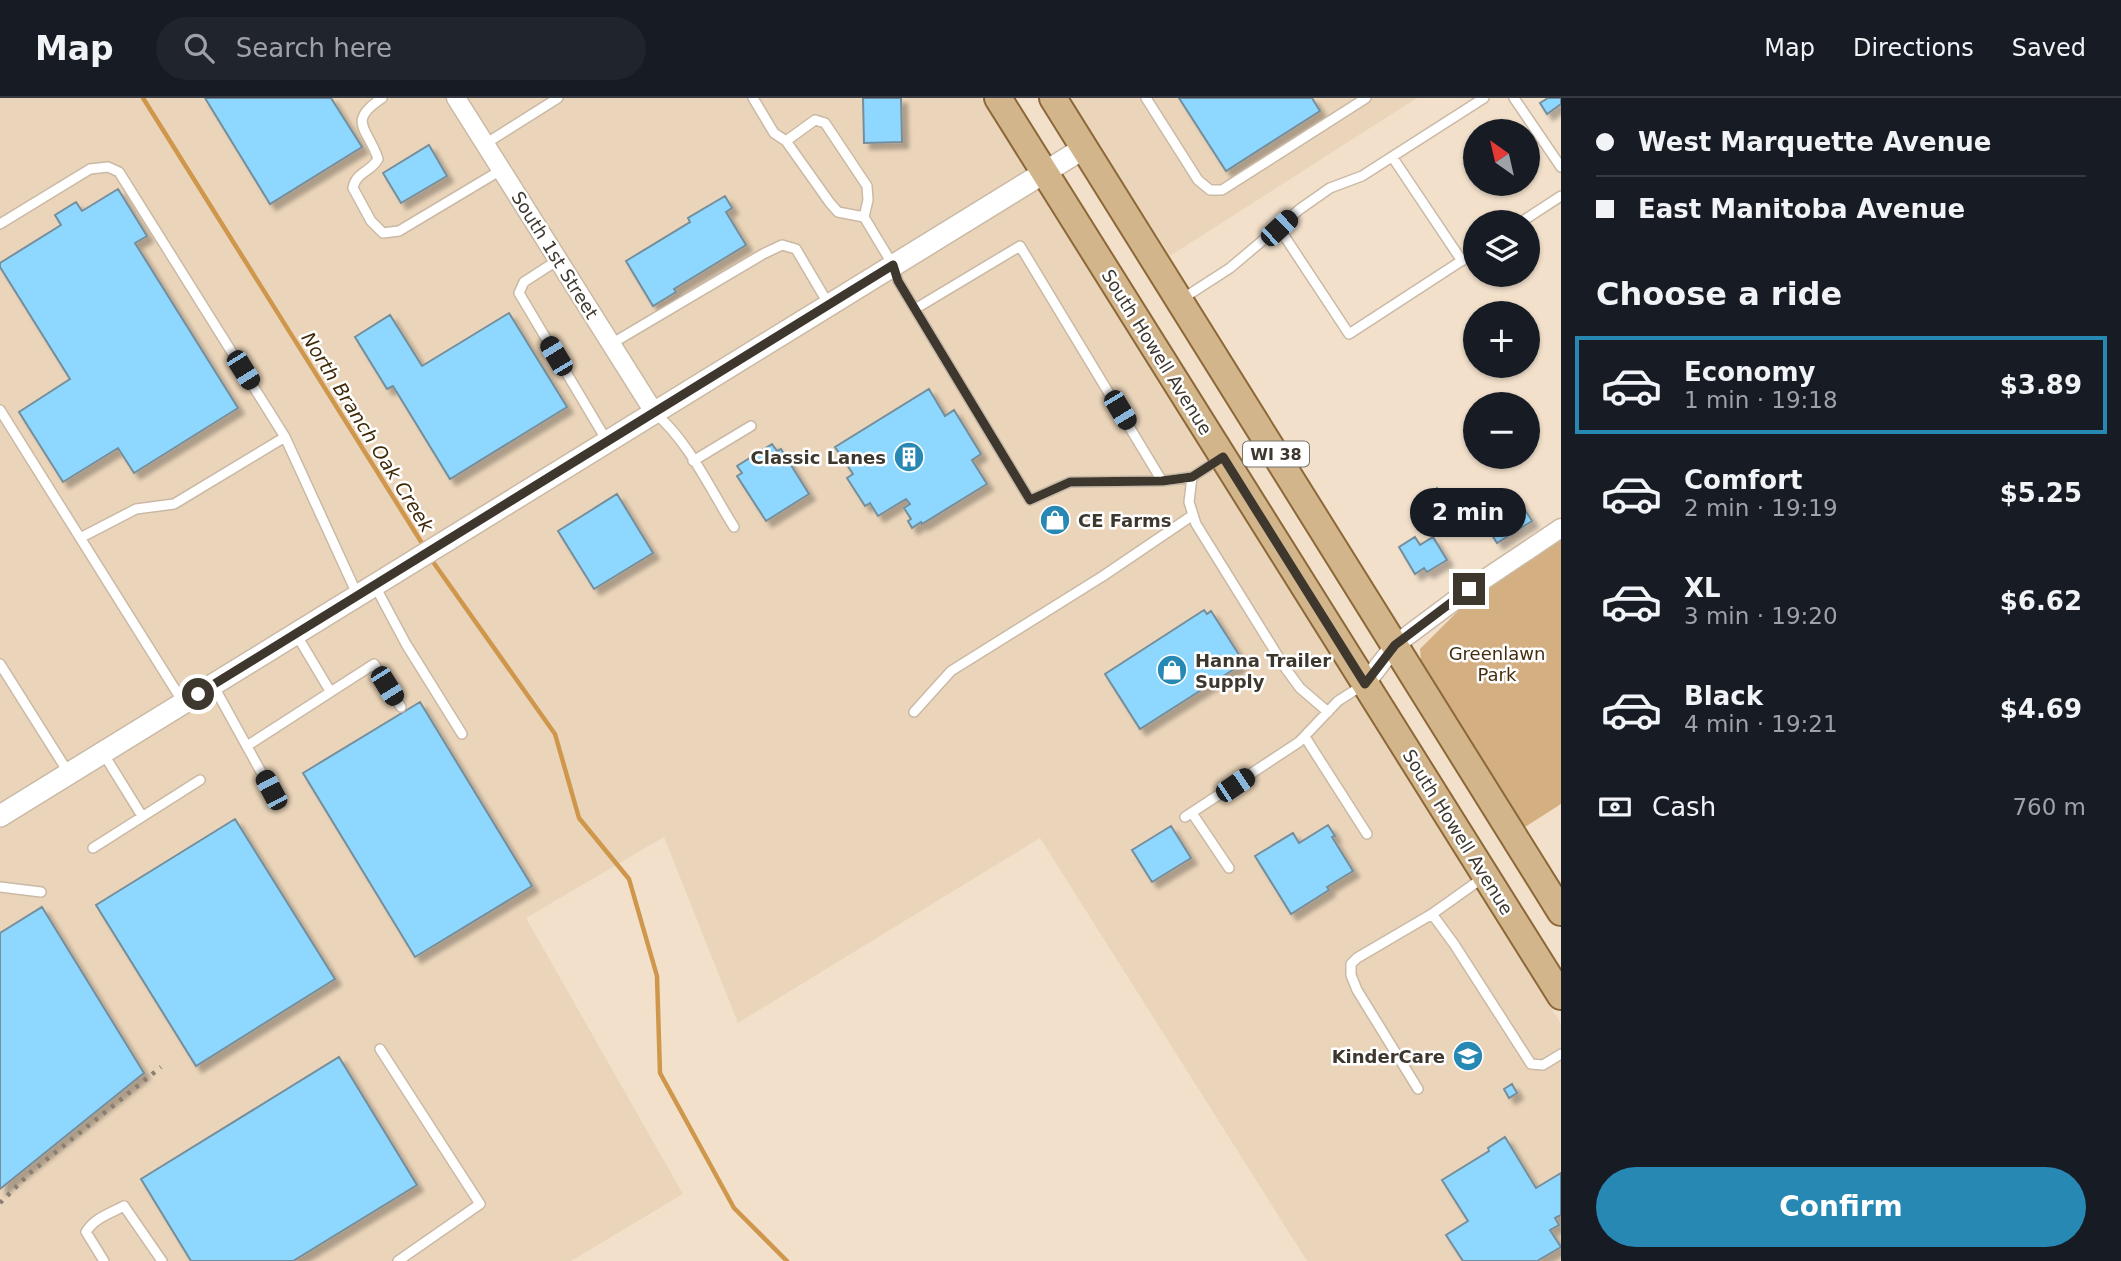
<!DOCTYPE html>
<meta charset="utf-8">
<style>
:root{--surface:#171b24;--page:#20242c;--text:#f1f3f6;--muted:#9ea1a6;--line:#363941;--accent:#2688b3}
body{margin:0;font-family:"DejaVu Sans",sans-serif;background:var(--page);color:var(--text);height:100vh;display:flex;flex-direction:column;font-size:26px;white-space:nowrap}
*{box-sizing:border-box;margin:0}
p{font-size:23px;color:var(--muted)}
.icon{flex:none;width:38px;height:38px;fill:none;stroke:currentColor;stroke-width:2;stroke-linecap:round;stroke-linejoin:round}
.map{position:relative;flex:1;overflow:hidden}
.sheet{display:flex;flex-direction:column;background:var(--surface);width:560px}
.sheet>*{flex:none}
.hud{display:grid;align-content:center;height:154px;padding:0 35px;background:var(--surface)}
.needle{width:46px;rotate:326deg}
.controls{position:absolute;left:1463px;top:21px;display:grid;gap:14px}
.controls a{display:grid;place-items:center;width:77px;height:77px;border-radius:50%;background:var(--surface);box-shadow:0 2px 5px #0004;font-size:35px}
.end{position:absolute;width:32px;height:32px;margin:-16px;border:9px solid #3d372e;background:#fff;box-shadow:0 0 0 4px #fff}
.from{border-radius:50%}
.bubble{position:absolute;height:49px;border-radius:24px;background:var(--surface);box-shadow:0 2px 5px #0004;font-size:23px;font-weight:700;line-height:49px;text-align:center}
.car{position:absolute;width:21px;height:42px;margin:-21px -10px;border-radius:9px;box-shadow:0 0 5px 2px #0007;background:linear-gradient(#222 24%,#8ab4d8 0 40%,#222 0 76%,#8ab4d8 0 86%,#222 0)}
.hud b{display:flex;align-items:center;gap:24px;height:66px;font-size:26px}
.hud b+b{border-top:2px solid var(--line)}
.hud i{width:18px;height:18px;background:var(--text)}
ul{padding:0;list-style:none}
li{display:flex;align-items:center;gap:21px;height:98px;margin:0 14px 10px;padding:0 21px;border:4px solid transparent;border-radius:0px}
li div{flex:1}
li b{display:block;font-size:26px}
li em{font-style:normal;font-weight:700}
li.on{border-color:var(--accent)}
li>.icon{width:63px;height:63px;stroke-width:1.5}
h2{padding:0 35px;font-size:32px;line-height:84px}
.pay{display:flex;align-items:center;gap:18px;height:77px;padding:0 35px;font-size:26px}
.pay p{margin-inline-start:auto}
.cta{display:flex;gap:14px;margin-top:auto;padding:14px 35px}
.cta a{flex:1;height:80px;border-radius:42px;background:var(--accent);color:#fff;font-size:28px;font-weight:700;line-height:80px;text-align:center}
header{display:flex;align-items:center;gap:42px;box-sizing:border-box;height:98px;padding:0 35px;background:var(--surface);border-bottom:2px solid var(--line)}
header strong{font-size:33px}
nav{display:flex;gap:38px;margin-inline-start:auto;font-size:24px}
.search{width:490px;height:63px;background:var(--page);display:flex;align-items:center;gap:18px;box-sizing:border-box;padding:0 24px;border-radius:38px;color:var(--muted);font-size:26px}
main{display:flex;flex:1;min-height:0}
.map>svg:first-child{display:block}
.built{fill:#ebd5ba}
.green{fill:#d4af81}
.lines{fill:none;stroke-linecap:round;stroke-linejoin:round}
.stream{stroke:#cf974b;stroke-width:4.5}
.building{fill:#8ed8ff;stroke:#768e9b;stroke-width:2;filter:url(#shadow)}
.service-casing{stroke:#cab9a5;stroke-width:12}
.minor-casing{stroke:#cab9a5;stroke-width:21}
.tertiary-casing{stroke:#cab9a5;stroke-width:24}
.primary-casing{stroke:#8c6838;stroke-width:30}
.service{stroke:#fff;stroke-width:9}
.minor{stroke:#fff;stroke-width:18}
.tertiary{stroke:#fff;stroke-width:21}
.primary{stroke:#d3b58b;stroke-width:26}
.rail{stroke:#897e70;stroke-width:4.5;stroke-dasharray:3.5 7;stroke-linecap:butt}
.route{stroke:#3d372e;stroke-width:9}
.labels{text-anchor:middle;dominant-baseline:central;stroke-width:5;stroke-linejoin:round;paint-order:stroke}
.shield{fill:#fff;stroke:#77736d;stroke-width:2}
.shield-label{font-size:16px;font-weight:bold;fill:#3d372e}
.street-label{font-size:18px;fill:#3d372e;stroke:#fff}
.poi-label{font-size:18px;font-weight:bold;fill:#3d372e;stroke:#fff;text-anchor:end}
.park-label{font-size:18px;fill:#452e0d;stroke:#fff}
.water-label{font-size:19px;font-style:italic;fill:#402907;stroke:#fff}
</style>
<header>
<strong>Map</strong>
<div class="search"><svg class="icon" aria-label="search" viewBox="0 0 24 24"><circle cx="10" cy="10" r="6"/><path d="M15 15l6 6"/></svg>Search here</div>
<nav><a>Map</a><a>Directions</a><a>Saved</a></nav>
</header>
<main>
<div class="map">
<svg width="1561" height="1163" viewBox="0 0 1561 1163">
<defs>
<filter id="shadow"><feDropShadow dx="6" dy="6" stdDeviation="2" flood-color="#0004"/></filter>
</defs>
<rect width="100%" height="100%" fill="#f2e0cb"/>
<path class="built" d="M0,0H981L1561,926V1163H1307L1040,740L738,925L664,739L526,820L683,1096L571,1163H0Z
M1069,0H1417L1170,158Z"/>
<path class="green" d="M1561,442V706L1525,729L1421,563L1420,551L1470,501Z"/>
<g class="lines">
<path class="stream" d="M143,0L425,450
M431,461L555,636L579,720L629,781L657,878L660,975L734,1110L787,1163"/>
</g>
<path class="building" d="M205,0H331L362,49L270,106Z
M863,0H901L902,44L864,45Z
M1179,0H1312L1320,13L1226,73Z
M1548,0H1561V6L1547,16L1540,5Z
M429,47L447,78L401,105L383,75Z
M118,91L147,138L135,145L238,310L134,375L118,350L63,384L19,314L70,281L0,169V165L61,127L55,117L76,104L82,113Z
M725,98L732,110L726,114L746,147L674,191L676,194L653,208L626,163L690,124L688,120Z
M509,215L567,309L450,381L393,288L387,291L355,239L390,217L422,268Z
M929,291L945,318L954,312L981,356L972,362L987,386L922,426L921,424L912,430L908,423L911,421L904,410L910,406L906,401L878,418L870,405L865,408L847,380L853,376L835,349Z
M772,346L777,353L781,351L809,396L766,423L737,378L742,375L737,368Z
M1437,390L1444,401L1435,406L1429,396Z
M617,396L653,455L594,491L558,433Z
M1517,399L1532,423L1497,445L1484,424L1489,421L1487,417L1494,412L1497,416L1504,412L1501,409Z
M1415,439L1420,447L1433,439L1447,462L1427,474L1424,470L1415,476L1399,449Z
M1204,512L1207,516L1211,513L1243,563L1238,566L1239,568L1140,631L1105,576Z
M420,604L532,788L415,859L303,675Z
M235,721L335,881L196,968L96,807Z
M1328,727L1335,738L1332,739L1353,773L1327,789L1329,792L1291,816L1255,758L1293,735L1299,745Z
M1171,728L1191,760L1152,784L1132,752Z
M42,809L144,975L0,1091V835Z
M339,959L417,1087L293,1163H191L141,1081Z
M1512,986L1517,995L1509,1000L1504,991Z
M1505,1039L1536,1090L1561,1075V1117L1555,1120L1559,1127L1550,1132L1561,1149L1537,1163H1463L1446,1137L1468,1123L1442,1082L1489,1053L1488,1050Z"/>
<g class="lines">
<g class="service-casing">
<path id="service" d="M382,0C346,24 368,30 378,61C371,74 356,74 353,90L371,123L383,135L399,133L501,72
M753,0L774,35L786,43L830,105L838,114L864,119L893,167L898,183L1030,402L1070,384L1162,383L1192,379
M1146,0L1198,82L1210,92H1222L1366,0
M1514,0L1561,69
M786,43L815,22L825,25L867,88L868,102L864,119
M485,46L558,0
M1393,60L1462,163
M1521,124L1561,98
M0,126L90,71L108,69L119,74L285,339L357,496
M1279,130L1349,236L1475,154
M558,162L524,184L519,195L607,343
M1182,201L1230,170L1300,111L1330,90L1362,78L1484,0
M915,211L1020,148L1162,383
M611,246L763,156L782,147L796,151L829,207
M0,312L183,604
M655,315C689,344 710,391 734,429
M1220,361L1192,379L1189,404L1196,426L1286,571L1300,590L1328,614
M693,363L751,328
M80,440L136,411L174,406L285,339
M375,488L406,546L462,636
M296,536L330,593
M0,566L68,674
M213,587L271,692
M914,614L951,573L1103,478L1193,417
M1305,639L1367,736
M247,648L374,566L401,609
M103,655L142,718
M1192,715L1229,770
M1185,719L1299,644L1338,603L1363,587
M93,750L200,682
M0,789L41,794
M1432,816L1454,846L1531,966L1543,967L1561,956
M380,951L480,1106L398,1163
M1418,991L1357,892L1351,877V866L1357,860L1432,816L1484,779
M104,1163L86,1134C94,1120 111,1115 124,1108L162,1163"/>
</g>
<g class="minor-casing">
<path id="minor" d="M456,0L654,314
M1365,586L1395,547L1470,491L1561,430"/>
</g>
<g class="tertiary-casing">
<path id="tertiary" d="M0,718L1084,50"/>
</g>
<g class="primary-casing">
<path id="primary" d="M998,0L1561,898
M1053,0L1561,814"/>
</g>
<use href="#service" class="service"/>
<use href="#minor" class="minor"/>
<use href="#tertiary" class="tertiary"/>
<use href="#primary" class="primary"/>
<path class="rail" d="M0,1105L30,1075L161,969"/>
</g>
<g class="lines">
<path class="route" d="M198,596L893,167L898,183L1030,402L1070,384L1162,383L1192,379L1223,359L1365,586L1395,547L1469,491"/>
</g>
<defs>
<g id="building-disc" transform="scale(1.575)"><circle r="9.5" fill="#2688b3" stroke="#fff"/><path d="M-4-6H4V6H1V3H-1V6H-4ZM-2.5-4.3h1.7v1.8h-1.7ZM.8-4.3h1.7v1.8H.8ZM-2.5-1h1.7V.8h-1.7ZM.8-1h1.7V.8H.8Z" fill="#fff"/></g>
<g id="shop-disc" transform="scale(1.575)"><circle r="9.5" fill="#2688b3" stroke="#fff"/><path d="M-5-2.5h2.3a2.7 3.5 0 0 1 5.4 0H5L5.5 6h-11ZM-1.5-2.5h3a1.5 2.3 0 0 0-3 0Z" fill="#fff"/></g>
<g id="school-disc" transform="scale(1.575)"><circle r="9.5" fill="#2688b3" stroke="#fff"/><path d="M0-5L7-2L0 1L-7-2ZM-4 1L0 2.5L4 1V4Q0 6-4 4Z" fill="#fff"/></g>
</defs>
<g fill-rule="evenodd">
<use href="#building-disc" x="909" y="359"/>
<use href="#shop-disc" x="1055" y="422"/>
<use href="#shop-disc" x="1172" y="572"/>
<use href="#school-disc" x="1468" y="958"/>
</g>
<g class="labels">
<rect class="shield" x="1243" y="343.5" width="66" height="25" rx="5"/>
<g class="shield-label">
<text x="1276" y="356">WI 38</text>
</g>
<g class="street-label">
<text transform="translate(555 157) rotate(58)">South 1st Street</text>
<text transform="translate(1157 254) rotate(58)">South Howell Avenue</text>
<text transform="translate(1458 734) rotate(58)">South Howell Avenue</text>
</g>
<g class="poi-label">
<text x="886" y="359">Classic Lanes</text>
<text x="1078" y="422" text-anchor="start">CE Farms</text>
<text x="1195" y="562" text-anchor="start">Hanna Trailer<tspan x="1195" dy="21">Supply</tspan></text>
<text x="1445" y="958">KinderCare</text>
</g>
<g class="park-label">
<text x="1497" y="555">Greenlawn<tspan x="1497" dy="21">Park</tspan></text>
</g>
<g class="water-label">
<text transform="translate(368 334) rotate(58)">North Branch Oak Creek</text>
</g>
</g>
</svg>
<div class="controls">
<a><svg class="needle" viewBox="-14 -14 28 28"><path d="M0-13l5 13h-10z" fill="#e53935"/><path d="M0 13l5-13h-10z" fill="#9ea1a6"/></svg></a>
<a><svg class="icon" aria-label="layers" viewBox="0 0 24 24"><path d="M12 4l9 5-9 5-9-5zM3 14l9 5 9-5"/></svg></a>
<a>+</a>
<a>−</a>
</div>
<i class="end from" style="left:198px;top:596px"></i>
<i class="end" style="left:1469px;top:491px"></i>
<div class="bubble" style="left:1410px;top:390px;width:116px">2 min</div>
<i class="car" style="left:1279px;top:130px;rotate:47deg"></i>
<i class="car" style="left:556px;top:258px;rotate:329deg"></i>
<i class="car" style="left:243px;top:272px;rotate:148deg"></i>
<i class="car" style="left:1120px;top:312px;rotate:149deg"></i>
<i class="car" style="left:387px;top:588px;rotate:148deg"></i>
<i class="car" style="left:1235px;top:687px;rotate:56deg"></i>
<i class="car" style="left:271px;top:692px;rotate:332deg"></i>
</div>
<section class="sheet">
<div class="hud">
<b><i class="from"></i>West Marquette Avenue</b>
<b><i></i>East Manitoba Avenue</b>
</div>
<h2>Choose a ride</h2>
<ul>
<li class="on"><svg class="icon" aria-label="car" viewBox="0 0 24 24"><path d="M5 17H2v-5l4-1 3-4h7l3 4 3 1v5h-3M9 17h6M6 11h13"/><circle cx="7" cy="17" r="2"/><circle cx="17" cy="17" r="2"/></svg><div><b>Economy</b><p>1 min · 19:18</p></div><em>$3.89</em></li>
<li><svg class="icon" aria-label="car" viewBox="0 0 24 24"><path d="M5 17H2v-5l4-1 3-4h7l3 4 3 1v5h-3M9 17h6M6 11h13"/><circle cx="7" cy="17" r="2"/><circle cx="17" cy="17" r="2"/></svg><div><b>Comfort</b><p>2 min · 19:19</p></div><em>$5.25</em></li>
<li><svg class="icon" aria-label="car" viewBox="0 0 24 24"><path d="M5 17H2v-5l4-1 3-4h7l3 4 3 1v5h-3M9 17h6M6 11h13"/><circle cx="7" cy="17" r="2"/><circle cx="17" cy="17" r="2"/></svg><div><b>XL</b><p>3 min · 19:20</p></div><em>$6.62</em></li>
<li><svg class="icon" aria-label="car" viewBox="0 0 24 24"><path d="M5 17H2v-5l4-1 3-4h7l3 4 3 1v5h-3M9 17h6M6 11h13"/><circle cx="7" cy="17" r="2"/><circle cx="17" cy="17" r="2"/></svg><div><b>Black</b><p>4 min · 19:21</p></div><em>$4.69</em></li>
</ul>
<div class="pay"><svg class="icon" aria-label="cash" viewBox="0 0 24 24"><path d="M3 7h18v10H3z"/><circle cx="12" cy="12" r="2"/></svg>Cash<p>760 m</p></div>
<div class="cta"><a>Confirm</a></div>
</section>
</main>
